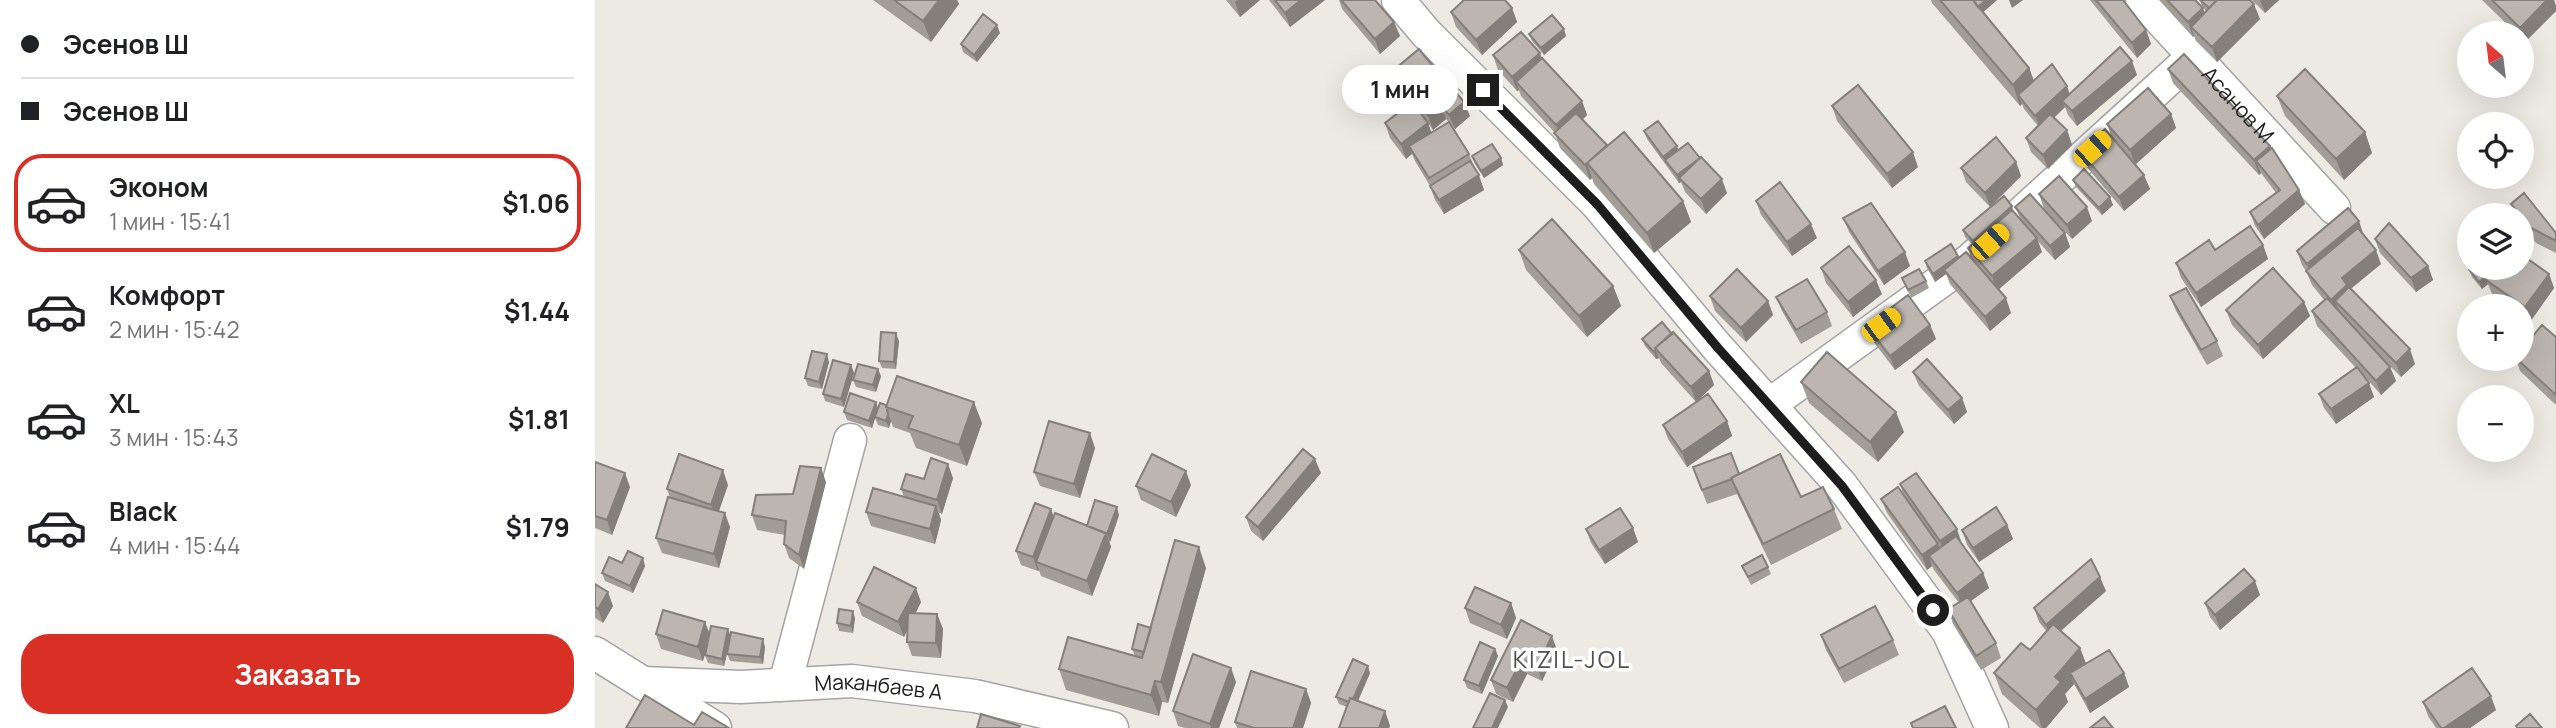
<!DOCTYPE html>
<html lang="ru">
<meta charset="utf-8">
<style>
:root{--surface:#fff;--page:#f6f6f6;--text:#202124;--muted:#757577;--line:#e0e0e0;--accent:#d93025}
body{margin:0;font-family:Manrope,sans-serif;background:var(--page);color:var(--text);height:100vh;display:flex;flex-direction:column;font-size:26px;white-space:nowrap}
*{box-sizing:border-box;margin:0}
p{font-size:23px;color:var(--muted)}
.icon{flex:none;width:38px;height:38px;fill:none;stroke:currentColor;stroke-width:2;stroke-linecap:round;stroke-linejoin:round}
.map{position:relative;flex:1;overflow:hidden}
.details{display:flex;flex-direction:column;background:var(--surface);width:595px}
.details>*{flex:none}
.guide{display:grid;align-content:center;height:154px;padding:0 21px;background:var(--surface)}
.needle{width:46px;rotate:332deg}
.buttons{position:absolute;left:1862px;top:21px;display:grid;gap:14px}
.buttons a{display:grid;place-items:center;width:77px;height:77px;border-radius:50%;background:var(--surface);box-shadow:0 7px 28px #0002;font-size:35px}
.end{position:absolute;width:32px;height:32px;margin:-16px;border:9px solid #1d1d1d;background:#fff;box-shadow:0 0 0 4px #fff}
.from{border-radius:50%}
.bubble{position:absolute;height:49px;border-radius:24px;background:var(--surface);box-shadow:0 7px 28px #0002;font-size:23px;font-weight:700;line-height:49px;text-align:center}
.car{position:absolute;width:21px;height:42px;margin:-21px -10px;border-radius:9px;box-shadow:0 0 5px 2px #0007;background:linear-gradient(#f5c518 24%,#345 0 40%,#f5c518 0 76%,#345 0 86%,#f5c518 0)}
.guide b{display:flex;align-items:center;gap:24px;height:66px;font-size:26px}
.guide b+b{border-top:2px solid var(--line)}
.guide i{width:18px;height:18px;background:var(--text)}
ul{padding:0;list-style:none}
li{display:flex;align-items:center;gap:21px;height:98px;margin:0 14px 10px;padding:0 7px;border:4px solid transparent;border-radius:28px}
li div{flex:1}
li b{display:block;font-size:26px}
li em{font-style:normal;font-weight:700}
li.active{border-color:var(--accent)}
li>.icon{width:63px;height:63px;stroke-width:1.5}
.action{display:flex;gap:14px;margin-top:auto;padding:14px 21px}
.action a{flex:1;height:80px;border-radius:28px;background:var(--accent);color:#fff;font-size:28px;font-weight:700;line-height:80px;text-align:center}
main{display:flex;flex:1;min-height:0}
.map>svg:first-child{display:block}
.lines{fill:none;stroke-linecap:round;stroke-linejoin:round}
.minor-casing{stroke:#a4a4a4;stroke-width:35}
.minor{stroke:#fff;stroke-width:32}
.wall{fill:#a39d97}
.shaded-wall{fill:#847f7b}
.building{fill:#bdb6b0;stroke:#847f7b;stroke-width:2}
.route{stroke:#1d1d1d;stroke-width:9}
.labels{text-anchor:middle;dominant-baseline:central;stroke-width:7;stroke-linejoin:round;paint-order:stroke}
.street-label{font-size:21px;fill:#1d1d1d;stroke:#fff}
.quarter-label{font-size:24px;letter-spacing:2px;fill:#505050;stroke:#fff}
</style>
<main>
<section class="details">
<div class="guide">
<b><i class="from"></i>Эсенов Ш</b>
<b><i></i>Эсенов Ш</b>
</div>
<ul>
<li class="active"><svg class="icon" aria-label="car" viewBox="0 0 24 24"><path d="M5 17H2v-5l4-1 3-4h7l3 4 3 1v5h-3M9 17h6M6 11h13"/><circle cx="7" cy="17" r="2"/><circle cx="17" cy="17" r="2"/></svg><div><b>Эконом</b><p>1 мин · 15:41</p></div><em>$1.06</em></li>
<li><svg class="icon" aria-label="car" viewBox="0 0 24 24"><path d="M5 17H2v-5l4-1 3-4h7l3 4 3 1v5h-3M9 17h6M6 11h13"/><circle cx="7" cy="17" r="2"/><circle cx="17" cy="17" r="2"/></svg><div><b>Комфорт</b><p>2 мин · 15:42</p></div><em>$1.44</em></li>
<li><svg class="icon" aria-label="car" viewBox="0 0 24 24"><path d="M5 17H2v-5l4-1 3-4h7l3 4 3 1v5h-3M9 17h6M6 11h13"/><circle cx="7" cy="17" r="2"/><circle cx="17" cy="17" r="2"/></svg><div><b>XL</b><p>3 мин · 15:43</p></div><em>$1.81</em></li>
<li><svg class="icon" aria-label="car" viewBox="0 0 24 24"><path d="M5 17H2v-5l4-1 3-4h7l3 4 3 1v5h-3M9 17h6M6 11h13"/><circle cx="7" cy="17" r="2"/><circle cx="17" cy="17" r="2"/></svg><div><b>Black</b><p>4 мин · 15:44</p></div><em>$1.79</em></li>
</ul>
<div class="action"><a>Заказать</a></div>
</section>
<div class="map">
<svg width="1961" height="728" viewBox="0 0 1961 728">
<rect width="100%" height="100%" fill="#edeae3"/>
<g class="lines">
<g class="minor-casing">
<g id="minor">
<path d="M803,0L831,33L1002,204L1123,348L1247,486L1353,631L1397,728"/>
<path id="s1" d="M1547,0L1739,208"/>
<path d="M1174,405L1375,260L1599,56"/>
<path d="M0,653L120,728"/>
<path id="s2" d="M48,683L146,687L257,681L380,696L517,728"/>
<path d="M190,684L255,440"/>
</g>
</g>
<use href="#minor" class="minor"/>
</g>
<path class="wall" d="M278,0H362L364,4L336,42Z
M631,0H665L645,17Z
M674,0H730L695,27Z
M744,0H780L799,22L805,36L785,54L747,9Z
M1336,0H1402L1388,12L1434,68L1439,81L1474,94L1542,75L1482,126L1473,115L1470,107L1459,118L1472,130L1477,145L1453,169L1436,152L1431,138L1443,126L1429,109L1427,104L1425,106L1337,3Z
M1495,0H1528L1551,30L1556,44L1542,58Z
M1564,0H1600L1609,13L1611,11L1607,6L1605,0L1665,19L1622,62L1601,41L1599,36L1598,37Z
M1657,0H1684L1670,13Z
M1887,0H1959L1961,6V11L1930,42L1927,39V33H1921Z
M917,8L922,22L887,55L861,27L856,12Z
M405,33L382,62L368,52L366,44Z
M934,34L971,36L949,55L937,41Z
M898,55L947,58L987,101L992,115L987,120L1012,145L1088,201L1096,222L1059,253L999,184L997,178L995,180L965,148L960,133L926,96L924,90L922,91L903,70Z
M1573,69L1675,146L1704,190L1710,204L1669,239L1660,226L1655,212L1681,193L1666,173L1664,175L1578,83Z
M842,71L845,78L875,116L860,129L851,119L838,130L833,123L836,133L874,154L889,190L849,214L840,200L835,186L820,161L817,154L811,159L795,138L790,123L807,110L793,93L788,79Z
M1682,96L1770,132L1777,153L1749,180L1690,116Z
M1237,106L1323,167L1297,188L1242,121Z
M1576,114L1581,128L1540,164L1555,189L1529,211L1490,165L1485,151L1516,135L1512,124Z
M1049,131L1083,150L1132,193L1111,214L1090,192L1086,182L1084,183L1052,139Z
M877,156L906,158L908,165L889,178L880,164Z
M1421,162L1426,176L1397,205L1418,211L1425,218L1420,207L1470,233L1475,247L1460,260L1442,240L1447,252L1403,289L1416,313L1395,331L1355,284L1351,274L1340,282L1332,268L1330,261L1363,256L1364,258H1376L1373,248L1377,244L1370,237L1368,230L1395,207L1371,182L1366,168Z
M1478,180L1518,205L1507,215L1481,187Z
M1444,194L1497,221L1477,239L1449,209Z
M1161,201L1222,238L1197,256L1166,215Z
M1916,204L1961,233V253L1941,243L1927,225V215H1920Z
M1248,218L1315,266L1289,285L1254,232Z
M1768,234L1786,264L1756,289L1820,364L1806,377L1786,357L1795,367L1801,381L1786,395L1771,378L1779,397L1741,424L1729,408L1724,394L1761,368L1722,326L1717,311L1729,300L1717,285L1711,271L1707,265L1702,251Z
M1780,239L1833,266L1838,280L1821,292L1785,253Z
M1668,245L1673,259L1606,307L1586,278L1581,263L1620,250Z
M924,250L1018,286L1026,306L992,337L931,270Z
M1226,268L1287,294L1258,317L1231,283Z
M1874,269L1896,274H1954L1959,288L1935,322L1927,316V306H1914L1897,294L1893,284L1887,289L1877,277Z
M1307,278L1331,281L1334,288L1316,298Z
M1115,296L1173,301L1178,315L1151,342L1120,311Z
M1575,296L1622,341L1628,356L1612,365L1581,311Z
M1181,297L1232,312L1237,326L1206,344L1187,311Z
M1709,302L1715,316L1668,359L1637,325L1631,310Z
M1335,325L1341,339L1300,370L1278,341L1272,326Z
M1961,337V405L1925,371L1921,359H1927Z
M1047,339L1114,371L1119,385L1101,402L1066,363L1064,358L1061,359L1050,346Z
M304,341L301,369L287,368L284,361Z
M234,362L227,389L213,386L210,378Z
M256,365L259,373L249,407L230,401L228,394Z
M1318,372L1367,398L1372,412L1359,424L1324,386Z
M286,376L281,392L261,387L258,380Z
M1206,382L1309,432L1283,462L1214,403Z
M281,402L283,408L291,405L387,423L372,466L321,448L315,433L298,427L296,421L294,428L283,425L280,418L277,428L252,420L249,412Z
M1132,421L1137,436L1092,467L1073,439L1068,425Z
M500,448L485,498L445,486L439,472Z
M0,462L35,487L17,535L0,528Z
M1098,467L1144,474L1239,509L1247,529L1176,565L1142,494L1112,504Z
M726,473L668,541L656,531L651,517Z
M358,478L347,514L344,513L346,520L340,544L276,526L271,512L309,497L306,489L329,479Z
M231,482L209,569L194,558L189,544L190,535L162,530L157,515L198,494Z
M1305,484L1367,544L1388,573L1394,588L1376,601L1401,643L1406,658L1386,670L1358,624L1353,609L1364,603L1339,570L1337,566L1332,570L1292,513L1286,499L1309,496Z
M133,485L124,511L135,527L124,568L67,553L61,538L75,498L72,489Z
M596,485L581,517L546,500L541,486Z
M524,515L515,542L514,541L516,547L497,596L446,576L444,570L443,571L426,565L421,551L459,516L492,526Z
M1412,525L1418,539L1384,562L1372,545L1367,530Z
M1038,528L1043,542L1010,564L996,543L991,529Z
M27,563L50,566L38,593L10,581L7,573Z
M1147,566L1173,567L1176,574L1156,585Z
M611,568L573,703L567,702L564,716L471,690L464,669L540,656L537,649Z
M0,584L18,606L8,623L0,618Z
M1511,591L1466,631L1485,648L1491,664L1529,673L1534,687L1495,713L1479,684L1470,694L1473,702L1451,728H1445L1407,694L1399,673L1435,650L1452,632L1444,622L1439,608Z
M1665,595L1625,630L1615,617L1610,603Z
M262,602H326L320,613L342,614L348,629L346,658L317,656L312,642V629L309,637L267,616Z
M916,603L921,618L912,639L875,623L870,608Z
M260,618L258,633L244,631L242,623Z
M926,620L962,650L947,681L932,674L918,702L901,694L896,680Z
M110,622L115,634L135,635L170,647L168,664L135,661L132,653L129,666L113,663L110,655L111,651L108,661L66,649L61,634Z
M1226,635L1298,640L1304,655L1249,683L1231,650Z
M900,649L903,656L887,694L872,688L869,680Z
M775,673L763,701L790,711L795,726L794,728H744L752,707L744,704L741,697Z
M641,682L624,728H590L583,726L578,711Z
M711,689L716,703L708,728H642L640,722Z
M1828,702L1901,710L1875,728H1841L1833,716Z"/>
<path class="shaded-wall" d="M344,0H362L364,4L336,42L328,21Z
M643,0H665L645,17L640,2Z
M706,0H730L695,27L690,13Z
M1391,0H1402L1385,15L1382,8Z
M1414,0H1428L1417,8Z
M1665,0H1684L1670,13Z
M1952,0H1959L1961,6V11L1930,42L1925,28Z
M1659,4L1665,19L1622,62L1617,47Z
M917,8L922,22L887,55L881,40Z
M1608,8L1613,23L1596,27L1599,36L1598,37L1593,22Z
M799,22L805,36L785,54L780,39Z
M402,25L405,33L382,62L379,55Z
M969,29L971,36L949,55L946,48Z
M1551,30L1556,44L1542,58L1537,43Z
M945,53L950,68L921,82L924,90L922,91L917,77Z
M1537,61L1542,75L1482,126L1477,111Z
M1434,68L1442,89L1423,95L1427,104L1425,106L1418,85Z
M842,71L848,85L819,99L822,106L811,115L806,101Z
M1472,86L1477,101H1467L1470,107L1446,130L1440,116Z
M987,101L992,115L966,140L961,125Z
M869,102L875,116L860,129L854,115Z
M846,105L851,119L838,130L833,115Z
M1576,114L1581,128L1540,165L1535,150Z
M833,123L838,137L814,146L817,154L811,159L806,144Z
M1472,130L1477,145L1453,169L1448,155Z
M1770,132L1777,153L1749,180L1741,159Z
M1012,145L992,163L997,178L995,180L990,165Z
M1082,146L1085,154L1070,160L1071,164L1068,157Z
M1675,146L1681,160L1661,161L1666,173L1664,175L1659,160Z
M1318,152L1323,167L1297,188L1292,174Z
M906,158L908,165L889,178L886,171Z
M1105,158L1084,178L1086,182L1084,183L1082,175Z
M1421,162L1426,176L1395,207L1390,193Z
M884,175L889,190L849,214L844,200Z
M1549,175L1555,189L1529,211L1524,197Z
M1127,179L1132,193L1111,214L1106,199Z
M1704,190L1710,204L1669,239L1663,225Z
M1515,197L1518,205L1507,215L1504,208Z
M1088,201L1096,222L1059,253L1052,233Z
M1417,206L1419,214L1381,248L1378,241Z
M1492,207L1497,221L1477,239L1472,225Z
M1764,221L1769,236L1718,279L1712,264Z
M1216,224L1222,238L1197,256L1192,242Z
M1470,233L1475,247L1460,260L1455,246Z
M1442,238L1447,252L1402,291L1397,276Z
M1668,245L1673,259L1606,307L1601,293Z
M1781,250L1786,264L1740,301L1744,311L1741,314L1736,300L1747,278Z
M1310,252L1315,266L1289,285L1283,271Z
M1363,256L1366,263L1349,270L1351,274L1340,282L1338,274Z
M1833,266L1838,280L1821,292L1816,278Z
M1895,273L1898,280H1891L1893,284L1887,289L1884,282Z
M1954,274L1959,288L1935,322L1930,307Z
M1281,280L1287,294L1258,317L1253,302Z
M1018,286L1026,306L992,337L984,316Z
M1411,298L1416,313L1395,331L1390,317Z
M1173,301L1178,315L1151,342L1146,328Z
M1709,302L1715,316L1668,359L1663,345Z
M1335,325L1341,339L1300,370L1295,356Z
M301,333L304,341L301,369L299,362Z
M1815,349L1820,364L1806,377L1801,363Z
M1061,350L1064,358L1061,359L1059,352Z
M232,354L234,362L227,389L224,382Z
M256,365L259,373L249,407L246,399Z
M1795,367L1801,381L1786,395L1781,381Z
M283,369L286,376L281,392L278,385Z
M1114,371L1119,385L1101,402L1096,387Z
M1774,383L1779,397L1741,424L1736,409Z
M1367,398L1372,412L1359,424L1353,410Z
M281,402L283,409L277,428L274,421Z
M379,402L387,423L372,466L364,445Z
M1301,412L1309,432L1283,462L1275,442Z
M293,414L296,421L294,428L291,421Z
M1132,421L1137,436L1092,467L1087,452Z
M495,433L500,448L485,498L479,484Z
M720,459L726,473L668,541L663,527Z
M353,464L358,478L347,514L342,500Z
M226,468L231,482L209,569L204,555Z
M128,470L133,485L121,519L116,505Z
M591,471L596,485L581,517L576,502Z
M30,473L35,487L17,535L12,520Z
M341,506L346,520L340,544L335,529Z
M522,507L524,515L515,542L512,534Z
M456,509L461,523L441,562L444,570L443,571L438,557Z
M130,513L135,527L124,568L119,554Z
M1412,525L1418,539L1384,562L1378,548Z
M1038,528L1043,542L1010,564L1004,550Z
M1362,529L1367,544L1350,556L1345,541Z
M511,533L516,547L497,596L492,581Z
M1343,544L1348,558L1334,556L1337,566L1332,570L1327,555Z
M604,547L611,568L573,703L566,682Z
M48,558L50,566L38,593L35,586Z
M1388,573L1394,588L1367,607L1362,593Z
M1505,577L1511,591L1456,639L1451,625Z
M1660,581L1665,595L1625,630L1620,615Z
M321,588L326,602L309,637L303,622Z
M13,592L18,606L8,623L3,609Z
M916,603L921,618L912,639L906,625Z
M258,611L260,618L258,633L256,626Z
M342,614L348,629L346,658L341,643Z
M110,622L115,636L108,661L103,647Z
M133,629L136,637L129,666L127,659Z
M957,636L962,650L947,681L942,667Z
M168,639L170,647L168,664L165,657Z
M1485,648L1493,669L1475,673L1479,684L1470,694L1473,702L1451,728H1447L1441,710L1460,677Z
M900,649L903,656L887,694L884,686Z
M927,659L932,674L918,702L912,688Z
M773,666L775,673L759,710L756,703Z
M636,668L641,682L624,728H616L615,724Z
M1529,673L1534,687L1495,713L1490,699Z
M560,681L567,702L564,716L556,695Z
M711,689L716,703L708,728H698Z
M1896,696L1901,710L1875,728H1849Z
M910,700L913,707L903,728H897Z
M790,711L795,726L794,728H784Z"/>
<path class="building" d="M299,0H344L328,21Z
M680,0H706L690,13Z
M746,0H780L799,22L780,39Z
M869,0H910L917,8L881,40L856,12Z
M1345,0H1378L1434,68L1418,85Z
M1378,0H1391L1383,7Z
M1501,0H1528L1551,30L1537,43Z
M1572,0H1600L1608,8L1593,22Z
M1605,0H1622L1614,8Z
M1622,0H1655L1659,4L1617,47L1596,27Z
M1897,0H1952L1925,28Z
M388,14L402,25L379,55L366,44Z
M957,15L969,29L946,48L934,34Z
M926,32L945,53L917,77L898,55Z
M1525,47L1537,61L1477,111L1467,101Z
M824,49L842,71L806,101L788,79Z
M1589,54L1675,146L1659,160L1573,69Z
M947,58L987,101L961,125L921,82Z
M1457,64L1472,86L1440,116L1423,95Z
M1710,69L1770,132L1741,159L1682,96Z
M847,76L869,102L854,115L846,105L833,115L819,99Z
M1263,85L1318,152L1292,174L1237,106Z
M1553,88L1576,114L1535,150L1512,124Z
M817,102L833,123L806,144L790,123Z
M981,113L1012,145L990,165L959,133Z
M1455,114L1472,130L1448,155L1431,138Z
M1063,121L1082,146L1068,157L1049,131Z
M854,122L874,154L834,178L814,146Z
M1510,129L1549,175L1524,197L1485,151Z
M1029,132L1088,201L1052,233L992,163Z
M1401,137L1421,162L1390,193L1366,168Z
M1093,143L1105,158L1082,175L1070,160Z
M897,144L906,158L886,171L877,156Z
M1677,148L1704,190L1663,225L1655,212L1685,190L1661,161Z
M1106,157L1127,179L1106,199L1084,178Z
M875,161L884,175L844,200L835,186Z
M1489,169L1515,197L1504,208L1478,180Z
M1464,176L1492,207L1472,225L1444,194Z
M1185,182L1216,224L1192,242L1161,201Z
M1929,193L1961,233V241L1936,228L1927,217V215H1925L1916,204Z
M1435,194L1470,233L1455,246L1420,207Z
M1409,196L1417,206L1378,241L1368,230Z
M1276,203L1310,252L1283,271L1248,218Z
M1753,208L1764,221L1712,264L1702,251Z
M1417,210L1442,238L1397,276L1373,248Z
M957,219L1018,286L984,316L924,250Z
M1794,223L1833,266L1816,278L1780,239Z
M1655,226L1668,245L1601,293L1581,263L1614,240L1620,250Z
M1763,228L1781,250L1747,278L1752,285L1736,300L1711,271Z
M1356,244L1363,256L1338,274L1330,261Z
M1254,246L1281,280L1253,302L1226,268Z
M1371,252L1411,298L1390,317L1349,270Z
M1927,255L1954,274L1930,307L1891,280L1900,268H1927Z
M1678,268L1709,302L1663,345L1631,310Z
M1875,268H1892L1895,273L1884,282L1874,269Z
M1142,269L1173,301L1146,328L1115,296Z
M1324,269L1331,281L1313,290L1307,278Z
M1212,279L1232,312L1201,330L1181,297Z
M1754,287L1815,349L1801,363L1740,301Z
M1591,288L1622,341L1606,350L1575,296Z
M1313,295L1335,325L1295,356L1272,326Z
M1732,298L1795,367L1781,381L1717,311Z
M1067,322L1077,334L1060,348L1061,350L1059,352L1047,339Z
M1947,325L1961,337V395L1922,359H1927V349Z
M286,332L301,333L299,362L284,361Z
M1078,332L1114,371L1096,387L1060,348Z
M217,351L232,354L224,382L210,378Z
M1232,352L1301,412L1275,442L1206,382Z
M1332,359L1367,398L1353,410L1318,372Z
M238,360L256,365L246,399L228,394Z
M263,364L283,369L278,385L258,380Z
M1762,367L1774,383L1736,409L1724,394Z
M302,376L379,402L364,445L313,428L318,416L291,407Z
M255,393L281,402L274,421L249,412Z
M1113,394L1132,421L1087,452L1068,425Z
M285,403L291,405L293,414L291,421L280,417Z
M454,421L495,433L479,484L439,472Z
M708,449L720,459L663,527L651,517Z
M1136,453L1144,474L1136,478L1137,479L1107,490L1098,467Z
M84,454L128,470L116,505L72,489Z
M557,454L591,471L576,502L541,486Z
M1185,454L1206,497L1228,487L1239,509L1168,544L1136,478Z
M336,458L353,464L342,500L306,489L311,474L329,479Z
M0,462L30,473L12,520L0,516Z
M205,466L226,468L204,555L189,544L191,521L157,515L161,495L198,494Z
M1321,473L1362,529L1345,541L1305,484Z
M1303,487L1343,544L1327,555L1286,499Z
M278,488L341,506L335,529L271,512Z
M73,497L130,513L119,554L61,538Z
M500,500L522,507L512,534L492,526Z
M440,503L456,509L438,557L421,551Z
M1401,507L1412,525L1378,548L1367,530Z
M1025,508L1038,528L1004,550L991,529Z
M460,513L511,533L492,581L441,562Z
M1361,536L1388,573L1362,593L1334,556Z
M580,540L604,547L566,682L560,681L556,695L464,669L473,637L547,658Z
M33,551L48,558L35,586L7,573L14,557L27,563Z
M1167,555L1173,567L1153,577L1147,566Z
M1496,559L1505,577L1451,625L1439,608Z
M279,567L321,588L303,622L262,602Z
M1649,569L1660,581L1620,615L1610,603Z
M0,584L13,592L3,609L0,607Z
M880,587L916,603L906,625L870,608Z
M1373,597L1401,643L1381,656L1353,609Z
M1280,606L1298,640L1244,669L1226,635Z
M244,609L258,611L256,626L242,623Z
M68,610L110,622L103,647L61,634Z
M313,613L342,614L341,643L312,642Z
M926,620L957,636L942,667L927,659L912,688L896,680Z
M543,624L556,628L549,652L537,649Z
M1458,624L1485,648L1460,677L1466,682L1441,710L1399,673L1426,643L1435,650Z
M116,626L133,629L127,659L110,655Z
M136,632L168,639L165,657L132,654Z
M885,642L900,649L884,686L869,680Z
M1514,650L1529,673L1490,699L1475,673Z
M598,654L636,668L615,724L578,711Z
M758,659L773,666L758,699L755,698L754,702L741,697Z
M1877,668L1896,696L1849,728H1846L1828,702Z
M656,671L711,689L698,728H659L640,722Z
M895,693L910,700L897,728H878Z
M50,695L99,725L107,712L134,728H31Z
M755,698L790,711L784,728H744Z
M1350,706L1361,728H1318L1316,723Z
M386,714L425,726L424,728H382Z
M1935,714L1947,728H1923L1921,726Z
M1509,717L1518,728H1495Z"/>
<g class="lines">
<path class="route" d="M888,90L1002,204L1123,348L1247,486L1338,610"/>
</g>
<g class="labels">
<g class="street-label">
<text stroke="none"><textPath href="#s1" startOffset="142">Асанов М</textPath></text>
<text stroke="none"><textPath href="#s2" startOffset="236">Маканбаев А</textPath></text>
</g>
<g class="quarter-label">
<text x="977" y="658">KIZIL-JOL</text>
</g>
</g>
</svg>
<div class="buttons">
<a><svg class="needle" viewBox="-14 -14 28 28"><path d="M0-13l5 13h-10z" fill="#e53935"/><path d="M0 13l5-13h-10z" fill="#757577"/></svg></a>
<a><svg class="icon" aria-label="locate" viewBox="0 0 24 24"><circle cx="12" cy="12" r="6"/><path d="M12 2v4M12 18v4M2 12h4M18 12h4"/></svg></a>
<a><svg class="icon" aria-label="layers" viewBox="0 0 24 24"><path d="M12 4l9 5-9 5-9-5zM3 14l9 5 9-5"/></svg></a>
<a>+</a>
<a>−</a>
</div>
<i class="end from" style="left:1338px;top:610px"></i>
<i class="end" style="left:888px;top:90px"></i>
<div class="bubble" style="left:747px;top:65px;width:116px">1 мин</div>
<i class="car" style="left:1497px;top:149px;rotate:48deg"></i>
<i class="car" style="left:1395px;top:242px;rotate:48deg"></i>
<i class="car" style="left:1286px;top:325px;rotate:54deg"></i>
</div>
</main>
